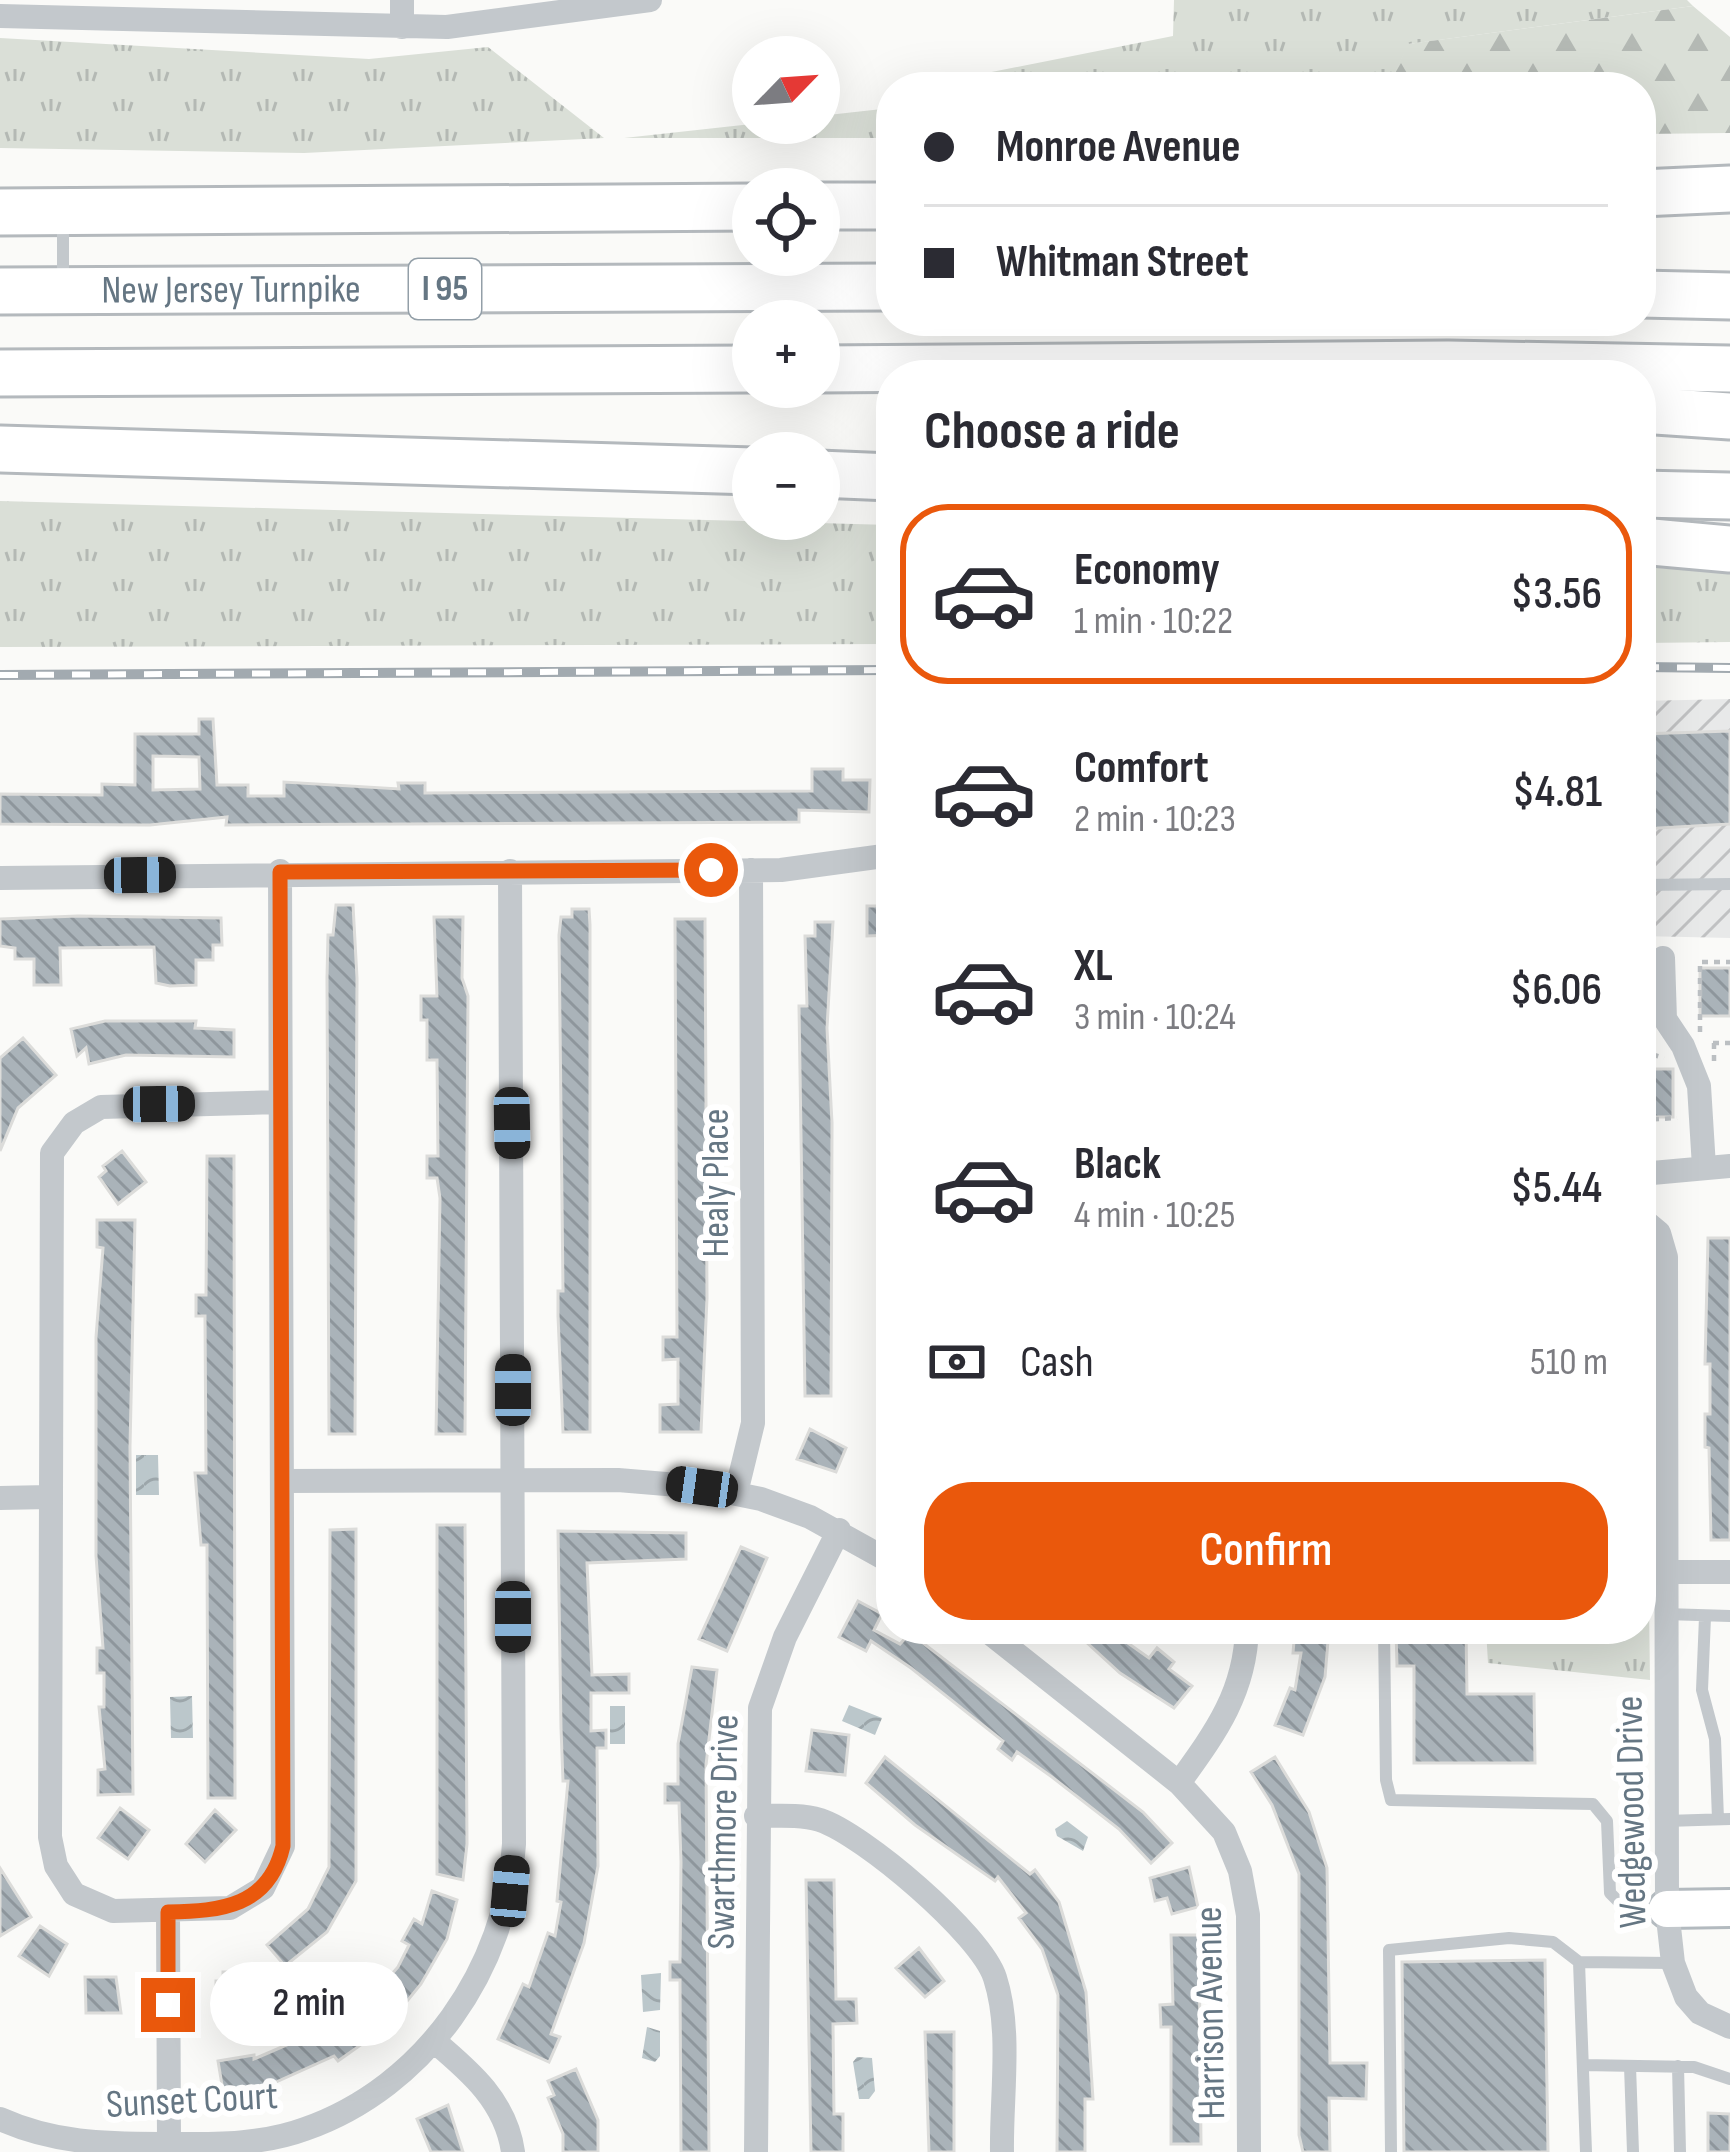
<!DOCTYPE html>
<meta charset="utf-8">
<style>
:root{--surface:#fff;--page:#f7f7f7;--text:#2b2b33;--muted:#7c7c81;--line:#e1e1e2;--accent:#ea580c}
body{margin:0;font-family:"Sofia Sans Condensed",sans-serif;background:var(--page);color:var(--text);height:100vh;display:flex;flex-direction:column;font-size:45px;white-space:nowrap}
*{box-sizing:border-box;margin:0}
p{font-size:39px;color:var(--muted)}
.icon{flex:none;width:66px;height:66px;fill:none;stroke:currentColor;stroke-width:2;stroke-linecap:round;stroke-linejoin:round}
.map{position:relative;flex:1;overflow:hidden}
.drawer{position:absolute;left:876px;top:360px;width:780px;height:1284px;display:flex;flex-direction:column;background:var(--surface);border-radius:48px;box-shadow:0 12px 48px #0002}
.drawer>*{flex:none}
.hud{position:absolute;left:876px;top:72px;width:780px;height:264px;border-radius:48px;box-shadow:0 12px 48px #0002;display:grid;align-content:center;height:264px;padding:0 48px;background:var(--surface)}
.needle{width:78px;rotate:65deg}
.tools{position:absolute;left:732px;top:36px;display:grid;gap:24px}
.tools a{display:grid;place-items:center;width:108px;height:108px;border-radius:50%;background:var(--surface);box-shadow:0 12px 48px #0002;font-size:60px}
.end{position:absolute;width:54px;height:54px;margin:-27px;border:15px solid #ea580c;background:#fff;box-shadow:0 0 0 6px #fff}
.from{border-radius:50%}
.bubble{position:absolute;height:84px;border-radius:42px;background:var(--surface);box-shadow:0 12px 48px #0002;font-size:39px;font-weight:600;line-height:84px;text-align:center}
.car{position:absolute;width:36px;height:72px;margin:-36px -18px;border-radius:15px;box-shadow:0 0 9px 3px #0007;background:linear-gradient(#222 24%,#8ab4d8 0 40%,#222 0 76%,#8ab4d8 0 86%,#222 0)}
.hud b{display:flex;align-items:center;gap:42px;height:114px;font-size:45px}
.hud b+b{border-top:3px solid var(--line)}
.hud i{width:30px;height:30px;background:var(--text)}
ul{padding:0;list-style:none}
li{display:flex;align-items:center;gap:36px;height:180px;margin:0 24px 18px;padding:0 24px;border:6px solid transparent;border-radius:48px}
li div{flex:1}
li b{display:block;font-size:45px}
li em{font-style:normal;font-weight:600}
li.on{border-color:var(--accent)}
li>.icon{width:108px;height:108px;stroke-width:1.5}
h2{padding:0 48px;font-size:54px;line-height:144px}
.pay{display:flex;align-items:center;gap:30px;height:132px;padding:0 48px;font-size:45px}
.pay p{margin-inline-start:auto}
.button{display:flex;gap:24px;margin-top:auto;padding:24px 48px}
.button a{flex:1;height:138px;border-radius:48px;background:var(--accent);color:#fff;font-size:48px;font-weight:600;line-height:138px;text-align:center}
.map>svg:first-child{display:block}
.industrial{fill:url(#industrial-furrows)}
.grass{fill:url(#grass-tufts)}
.forest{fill:url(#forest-firs)}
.water{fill:url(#water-waves)}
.building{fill:url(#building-back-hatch);stroke:#dcdcda;stroke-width:3;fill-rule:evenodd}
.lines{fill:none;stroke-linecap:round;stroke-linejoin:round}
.secondary-casing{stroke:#b3babf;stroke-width:42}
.highway-casing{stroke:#b4b9bd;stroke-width:51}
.path{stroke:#bbbfc2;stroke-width:4.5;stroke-dasharray:6 6;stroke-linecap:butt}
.lane{stroke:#c3c8cc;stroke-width:12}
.street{stroke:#c3c8cc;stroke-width:24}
.secondary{stroke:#fff;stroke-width:36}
.highway{stroke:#fff;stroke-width:45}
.rail-casing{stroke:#a2aab0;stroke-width:10}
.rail{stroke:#fff;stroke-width:6;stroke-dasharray:18;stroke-linecap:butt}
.route{stroke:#ea580c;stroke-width:15}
.labels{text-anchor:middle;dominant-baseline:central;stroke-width:12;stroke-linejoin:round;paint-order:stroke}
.shield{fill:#fff;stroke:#939fa8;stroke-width:3}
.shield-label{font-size:36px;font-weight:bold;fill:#657683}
.street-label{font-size:39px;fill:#657683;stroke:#fff}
</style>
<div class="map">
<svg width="1730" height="2152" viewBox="0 0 1730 2152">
<defs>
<pattern id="industrial-furrows" width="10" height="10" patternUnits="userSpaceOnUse" patternTransform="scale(3)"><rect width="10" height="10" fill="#e8e9e9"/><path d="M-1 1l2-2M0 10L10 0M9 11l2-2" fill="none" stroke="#c0c1c2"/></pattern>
<pattern id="grass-tufts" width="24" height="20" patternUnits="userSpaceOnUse" patternTransform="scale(3)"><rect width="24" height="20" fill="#dadfd7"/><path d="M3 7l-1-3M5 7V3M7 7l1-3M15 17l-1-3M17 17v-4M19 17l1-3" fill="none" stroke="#b4b9b4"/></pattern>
<pattern id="forest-firs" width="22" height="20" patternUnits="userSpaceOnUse" patternTransform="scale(3)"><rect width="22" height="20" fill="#dadfd7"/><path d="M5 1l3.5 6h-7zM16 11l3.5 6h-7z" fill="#b4b9b4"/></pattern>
<pattern id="water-waves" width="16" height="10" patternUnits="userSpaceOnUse" patternTransform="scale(3)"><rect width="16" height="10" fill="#bbc7cb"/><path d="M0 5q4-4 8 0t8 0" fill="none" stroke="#9ca6aa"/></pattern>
<pattern id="building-back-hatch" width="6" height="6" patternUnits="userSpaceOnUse" patternTransform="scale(3)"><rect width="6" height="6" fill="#aab3b9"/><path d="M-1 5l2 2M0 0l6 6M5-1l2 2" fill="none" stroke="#8e969c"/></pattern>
</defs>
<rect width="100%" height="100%" fill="#fafaf8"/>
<path class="industrial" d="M1730,699V938L1641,936V701Z"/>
<path class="grass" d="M1174,0H1687L1693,6L1409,44L1388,87H916L1173,36Z
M0,38L369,59L488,47L604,138L304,153L0,148Z
M891,108V138H624L761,123H819V116Z
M0,501L891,525V644L0,647Z
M1641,567L1730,572V642L1641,643Z
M1645,1310L1650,1680L1488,1663L1486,1629H1641Z"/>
<path class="forest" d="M1693,6L1730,37V133L1641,134V87H1388L1408,44Z"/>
<path class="water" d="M136,1455H158L159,1495H136Z
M192,1696L193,1738H171L170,1697Z
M849,1705L882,1718L875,1735L842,1721Z
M610,1706H625V1744H610Z
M1067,1821L1088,1837L1083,1851L1057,1836L1055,1829Z
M661,1973L660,2010L643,2012L641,1975Z
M647,2027L660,2031V2056L655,2062L642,2058Z
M857,2057L872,2058L875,2091L869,2099H859L853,2062Z"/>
<path class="building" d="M199,719H213L217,785H248V796H284V782L399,789L398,783H425V793L812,791V769H843V780H870L869,812L799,810V822L226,825L227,817L150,825L0,824V794L102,795V784L135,785V734H199ZM153,756L199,757L200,789L153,790Z
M1730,731V824L1641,829V734Z
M336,905H353L357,978L355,1434H329L327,978L328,935H333Z
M867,906H891V935L867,936Z
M572,909H589L590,925V1432H563L558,1316V1291H563L559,935L561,917H572Z
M78,916L221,918L222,945H213V960H196V985L170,986L156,983L154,947L60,948L61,985H34V959H15V948L0,946V919Z
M434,917H463L462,978L468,996L465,1434H436L440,1198L437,1178H427V1156H438L437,1060H427V1020H421V996H437Z
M675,919H705L707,1298L701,1432H660V1405L678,1404V1359L663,1360V1337H677Z
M815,922H833L827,1028L832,1123L831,1396H805L799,1006H807L805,936H815Z
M1700,968H1730V1016H1700Z
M105,1021H196L195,1028L234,1030V1057L126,1055L89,1064L86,1048L77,1056L71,1029Z
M23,1038L56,1075L18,1108L0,1151V1058Z
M1641,1069H1673V1117H1641Z
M122,1151L146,1182L118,1204L99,1177L106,1171L103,1166Z
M207,1156H234L235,1798H208L207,1545H201L195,1473H206L205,1316H196V1295H206Z
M97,1220H135L130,1447L133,1794L98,1795V1770L105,1769L99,1707H104V1673H97V1648H103L96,1556V1337L103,1248L97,1247Z
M1708,1238H1730V1540H1711L1709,1448L1705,1447V1414H1710V1364H1705Z
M810,1429L846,1448L836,1472L797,1459Z
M437,1525H465L467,1844L463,1880L437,1874Z
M356,1529V1881L327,1932L285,1966L267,1945L308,1909L329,1867L330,1530Z
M558,1531L686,1533V1559L587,1563L592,1675L629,1674V1693H591V1731L606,1730V1748H597L598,1866L584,1943L551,2034L560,2037L549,2062L498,2039L523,1984L529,1987L548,1933L555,1936L561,1902L557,1901L568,1781H563L561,1728Z
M741,1547L767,1558L727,1651L699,1639Z
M858,1601L882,1614L874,1630L900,1644L910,1633L1143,1812L1172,1843L1151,1863L1119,1829L1052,1777L1017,1752L1012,1760L998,1749L1003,1741L911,1668L871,1641L866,1651L839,1637Z
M1072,1629H1108L1149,1658L1157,1648L1174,1662L1169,1669L1192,1686L1174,1708L1120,1673Z
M1295,1629H1329L1325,1677L1303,1735L1275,1725L1290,1688L1295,1690L1301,1653H1293Z
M1396,1629H1466L1467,1694H1534L1535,1763H1414V1666H1397Z
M692,1667L717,1670L706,1765L709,2152H681L680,1980H670V1962H680L681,1862L679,1803H665V1784H678V1744Z
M812,1730L849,1735L845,1775L806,1771Z
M885,1757L1030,1874L1035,1870L1059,1902L1086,1992L1093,2099H1085V2152H1057L1058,1995L1042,1949L1019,1918L1026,1913L998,1877L995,1881L915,1825L866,1783Z
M1275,1757L1309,1812L1327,1868L1330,2063H1367L1366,2099L1329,2098L1330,2152H1303L1299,2135V1874L1272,1805L1251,1772Z
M120,1808L149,1830L128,1859L98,1838Z
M215,1810L236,1830L205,1862L186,1844Z
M1189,1867L1198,1907L1172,1914L1167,1898L1155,1901L1150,1878Z
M0,1868L31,1917L0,1936Z
M806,1880H834L836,1999H856L857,2023L833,2024L834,2114H843V2152H811Z
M432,1891L457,1900L447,1939L421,1984L386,2027L338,2061L334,2056L256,2091H223L218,2061L254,2055V2059L305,2037L308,2044L362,2008L398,1967L409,1945L402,1941L414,1919L422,1924Z
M40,1926L67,1944L49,1976L19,1956Z
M1171,1935H1199L1201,2144H1171V2027H1161L1160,2005L1173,2004Z
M919,1948L944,1981L925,1997L896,1968Z
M1545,1960L1548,2152H1404L1402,1962Z
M223,1972H253L252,2008L216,2010V1981H223Z
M85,1977H116L121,2013H86Z
M925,2032H954V2152H929Z
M576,2069L598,2120V2152H563V2134L548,2098L554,2095L548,2081Z
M448,2105L463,2152H431L417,2119Z
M1708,2113L1730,2114V2152H1708Z"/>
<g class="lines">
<g class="secondary-casing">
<path id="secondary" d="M1667,1909L1730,1908"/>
</g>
<g class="highway-casing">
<g id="highway">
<path d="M1641,193L1730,189"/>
<path d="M819,206H891"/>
<path d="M0,212L753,207"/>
<path id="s1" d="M0,291L891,287"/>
<path d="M1641,294L1730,296"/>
<path d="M819,369L1448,364L1730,369"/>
<path d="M0,373L753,369"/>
<path d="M1641,410L1730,416"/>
<path d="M0,449L753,471"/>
<path d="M819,474L891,477"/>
<path d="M1641,494L1730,496"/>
<path d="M1641,541L1730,549"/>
</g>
</g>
<path class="path" d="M1700,1032V962H1730
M1713,1043H1730
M1714,1043V1063
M1641,1051L1664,1058
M1641,1120L1677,1118"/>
<path class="lane" d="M63,220V284
M1641,885L1730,884
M1641,1291H1665
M1665,1614L1730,1616
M1705,1617L1702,1690L1715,1739L1718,1819
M1384,1629L1386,1780L1391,1800L1593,1804L1607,1821L1610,1893L1619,1902L1663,1909
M1666,1821L1730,1819
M1579,1962L1586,2152
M1583,2065L1694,2067L1730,2079
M1630,2066L1633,2152
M1678,2066L1680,2152
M1391,2152L1389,1950L1509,1938L1553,1942L1579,1962L1672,1963"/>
<path class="street" d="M402,0V27
M0,16L447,27L650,0
M0,878L781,870L891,855
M1663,958L1665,1019L1683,1046L1699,1086L1704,1167
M279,1102L101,1107L74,1123L52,1153L50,1837L56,1866L74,1894L113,1911L230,1908L263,1888L283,1846L280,871
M1641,1174L1730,1166
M1641,1218L1659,1233L1666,1257L1667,1909L1673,1963L1686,1997L1700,2013L1730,2027
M283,1481L618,1480L702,1487L761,1499L810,1517L891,1562
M736,1493L753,1423L751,870
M0,1498L48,1497
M1665,1572H1730
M985,1629L1179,1783L1224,1832L1240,1871L1248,1915L1249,2152
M1179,1783C1215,1733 1245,1693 1247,1629
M756,1816C777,1816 800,1814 820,1820C863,1834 981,1934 995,1978C1012,2030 1001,2097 1002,2152
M168,1912L169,2144
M434,2041C471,2072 506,2102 513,2152
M0,2119C53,2143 104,2144 161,2144C209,2144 259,2146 305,2129C425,2087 507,1968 514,1844L510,871
M756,2152L760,1708L785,1637L839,1530"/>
<use href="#secondary" class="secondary"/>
<use href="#highway" class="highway"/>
<g class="rail-casing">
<path id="rail" d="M1641,667L1730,668
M0,675L891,670"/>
</g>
<use href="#rail" class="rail"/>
</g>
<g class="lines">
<path class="route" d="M168,2005V1912C221,1911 269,1907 283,1846L280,872L711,870"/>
</g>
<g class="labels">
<rect class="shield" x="409" y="259" width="72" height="60" rx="9"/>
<g class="shield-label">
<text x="445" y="289">I 95</text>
</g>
<g class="street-label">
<text stroke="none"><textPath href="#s1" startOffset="231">New Jersey Turnpike</textPath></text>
<text transform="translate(716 1183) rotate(-90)">Healy Place</text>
<text transform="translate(1632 1812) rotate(-91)">Wedgewood Drive</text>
<text transform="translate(724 1832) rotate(-89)">Swarthmore Drive</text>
<text transform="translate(1211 2013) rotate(-91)">Harrison Avenue</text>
<text transform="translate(192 2101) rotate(-3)">Sunset Court</text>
</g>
</g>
</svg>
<div class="tools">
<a><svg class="needle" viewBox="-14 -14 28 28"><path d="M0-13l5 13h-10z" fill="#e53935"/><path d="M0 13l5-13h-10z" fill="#7c7c81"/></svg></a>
<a><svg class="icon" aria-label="locate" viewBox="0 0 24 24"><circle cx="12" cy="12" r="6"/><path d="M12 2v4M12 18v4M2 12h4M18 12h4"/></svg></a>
<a>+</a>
<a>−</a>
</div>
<i class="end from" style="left:711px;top:870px"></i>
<i class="end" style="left:168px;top:2005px"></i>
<div class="bubble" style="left:210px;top:1962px;width:198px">2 min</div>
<i class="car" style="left:140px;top:875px;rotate:89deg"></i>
<i class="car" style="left:159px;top:1104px;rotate:89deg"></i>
<i class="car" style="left:512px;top:1123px;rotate:179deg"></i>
<i class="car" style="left:513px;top:1390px;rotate:0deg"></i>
<i class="car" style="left:702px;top:1487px;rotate:278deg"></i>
<i class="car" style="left:513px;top:1617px;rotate:180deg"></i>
<i class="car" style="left:510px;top:1891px;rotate:5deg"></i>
<div class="hud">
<b><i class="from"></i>Monroe Avenue</b>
<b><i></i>Whitman Street</b>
</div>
<section class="drawer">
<h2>Choose a ride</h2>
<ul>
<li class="on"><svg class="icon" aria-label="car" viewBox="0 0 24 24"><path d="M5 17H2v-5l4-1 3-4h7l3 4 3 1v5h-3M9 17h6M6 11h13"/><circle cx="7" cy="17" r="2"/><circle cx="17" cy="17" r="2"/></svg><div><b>Economy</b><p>1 min · 10:22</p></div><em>$3.56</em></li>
<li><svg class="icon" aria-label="car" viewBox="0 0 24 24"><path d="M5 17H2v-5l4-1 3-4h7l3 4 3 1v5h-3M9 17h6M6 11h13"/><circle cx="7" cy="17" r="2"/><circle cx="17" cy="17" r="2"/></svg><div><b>Comfort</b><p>2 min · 10:23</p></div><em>$4.81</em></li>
<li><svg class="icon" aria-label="car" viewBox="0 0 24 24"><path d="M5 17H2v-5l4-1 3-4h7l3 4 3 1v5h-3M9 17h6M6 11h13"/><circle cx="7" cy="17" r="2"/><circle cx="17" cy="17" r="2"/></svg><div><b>XL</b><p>3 min · 10:24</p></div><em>$6.06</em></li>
<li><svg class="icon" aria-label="car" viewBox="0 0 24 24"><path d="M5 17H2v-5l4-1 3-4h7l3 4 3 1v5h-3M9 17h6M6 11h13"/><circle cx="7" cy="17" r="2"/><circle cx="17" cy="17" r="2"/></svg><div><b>Black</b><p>4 min · 10:25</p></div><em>$5.44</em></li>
</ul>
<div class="pay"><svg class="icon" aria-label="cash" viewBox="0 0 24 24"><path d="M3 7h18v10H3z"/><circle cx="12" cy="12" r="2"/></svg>Cash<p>510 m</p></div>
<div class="button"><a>Confirm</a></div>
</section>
</div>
